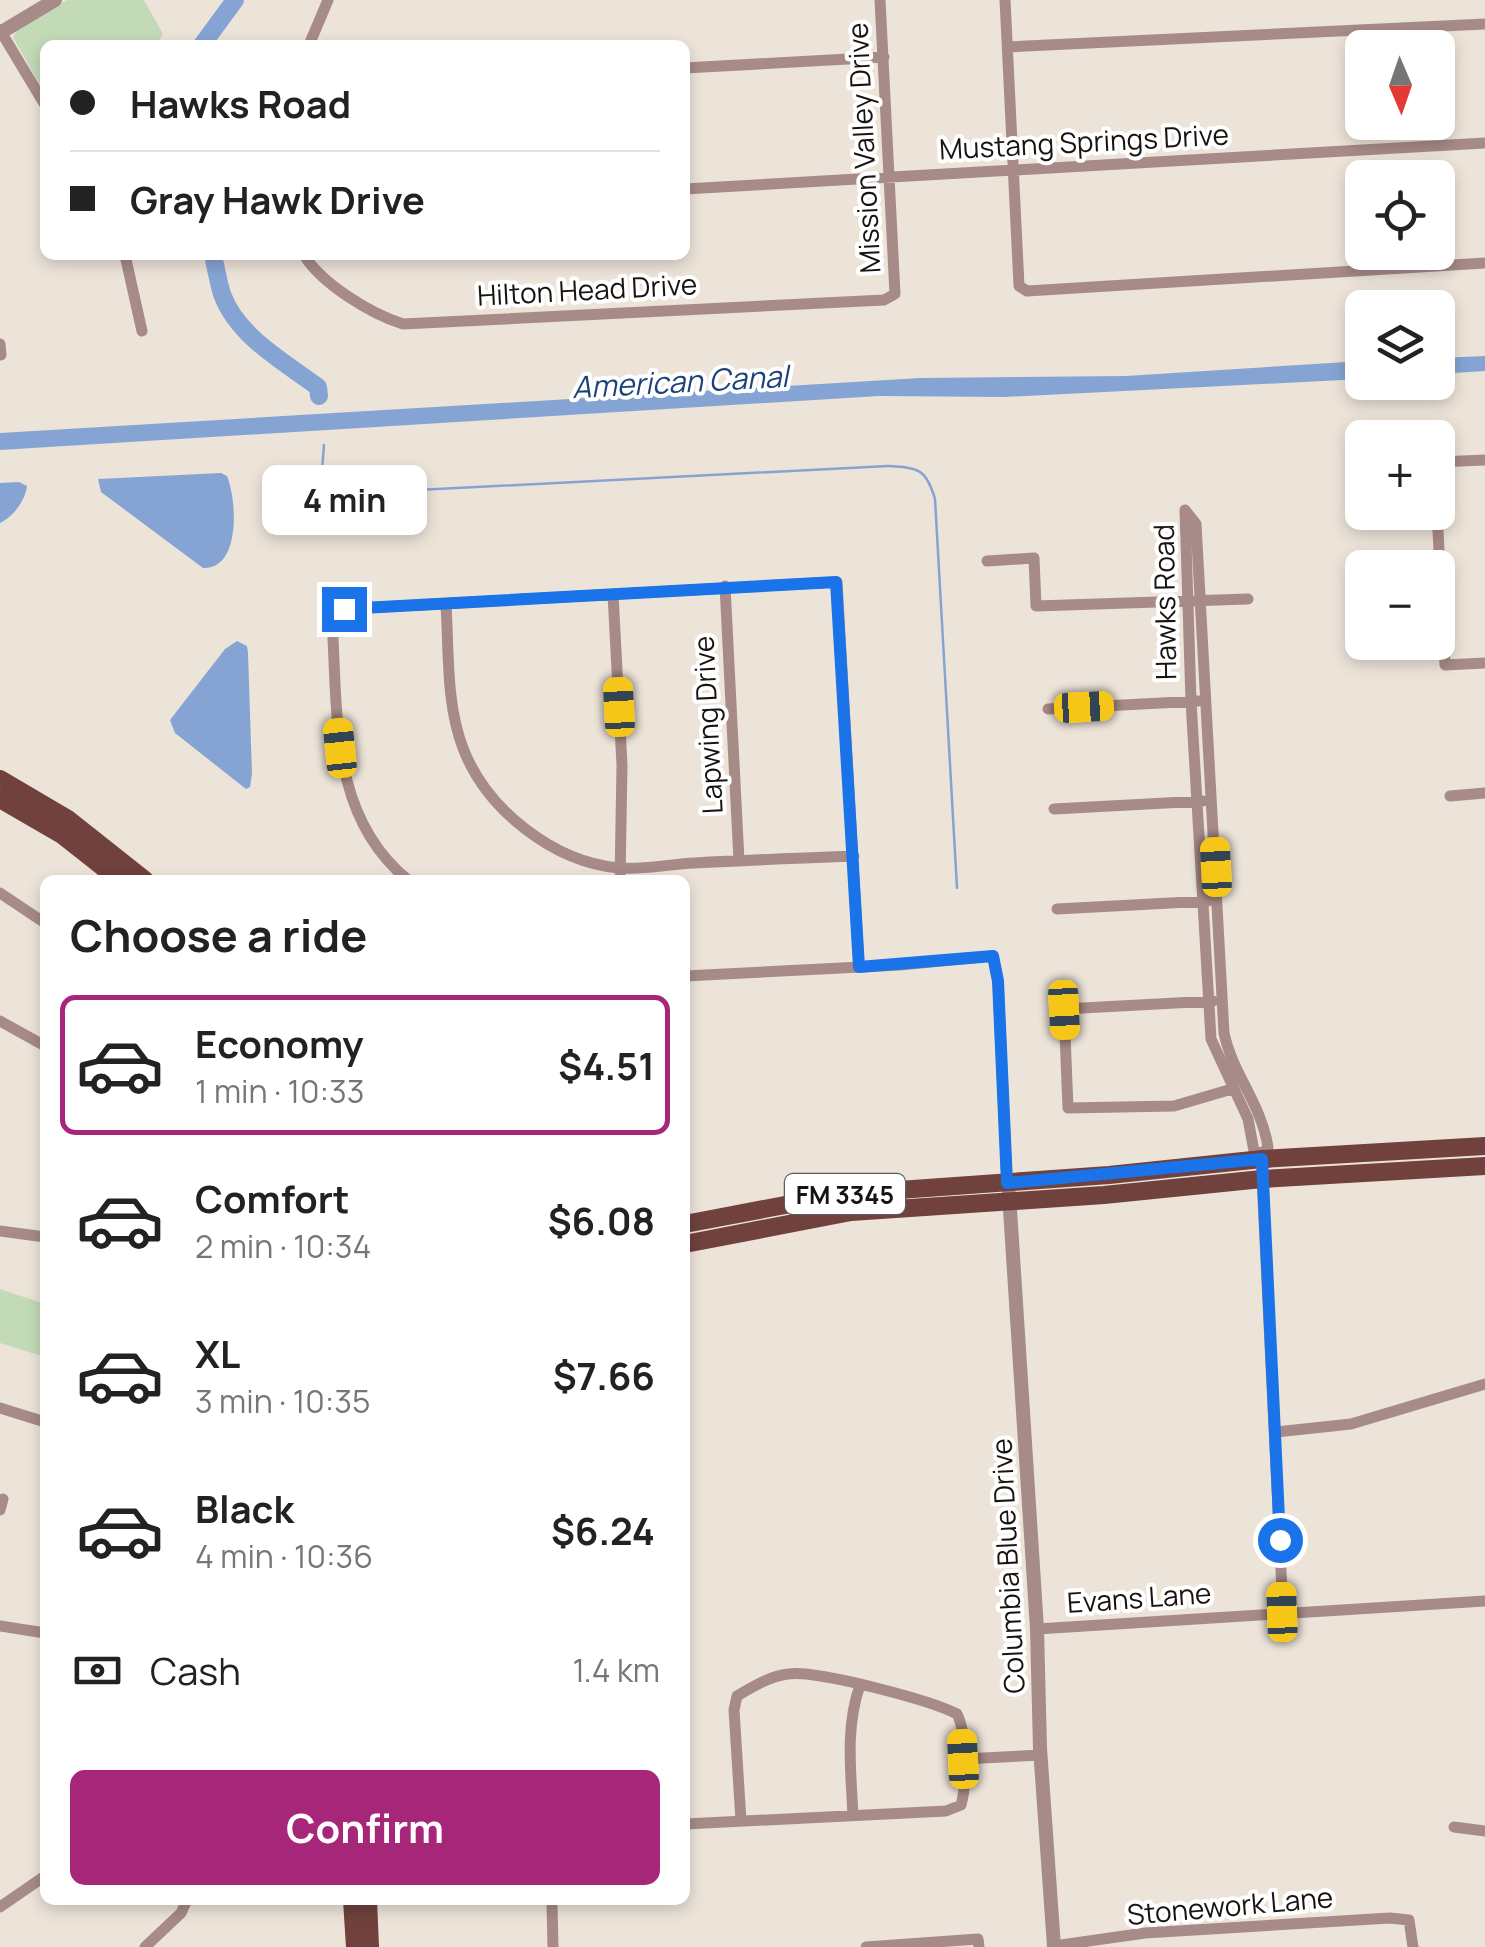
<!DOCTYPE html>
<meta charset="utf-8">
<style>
:root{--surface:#fff;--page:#f2f2f2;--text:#222;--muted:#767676;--line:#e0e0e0;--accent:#a62779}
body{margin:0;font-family:Manrope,sans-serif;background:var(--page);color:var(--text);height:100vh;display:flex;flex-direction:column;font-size:38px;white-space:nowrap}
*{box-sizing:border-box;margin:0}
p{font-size:32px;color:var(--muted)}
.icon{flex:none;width:55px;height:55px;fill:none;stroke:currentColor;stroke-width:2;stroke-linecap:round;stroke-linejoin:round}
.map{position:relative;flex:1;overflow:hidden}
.side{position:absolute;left:40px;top:875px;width:650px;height:1030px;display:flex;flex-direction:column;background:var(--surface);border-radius:15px;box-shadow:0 5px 15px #0003}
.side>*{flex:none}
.top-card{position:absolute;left:40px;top:40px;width:650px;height:220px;border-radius:15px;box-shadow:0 5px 15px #0003;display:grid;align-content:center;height:220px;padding:0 30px;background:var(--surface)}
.needle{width:65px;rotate:178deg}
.controls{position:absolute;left:1345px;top:30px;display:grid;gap:20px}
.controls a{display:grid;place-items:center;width:110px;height:110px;border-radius:15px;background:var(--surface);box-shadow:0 5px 15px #0003;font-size:50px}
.end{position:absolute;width:45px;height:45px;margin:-22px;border:12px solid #1a73e8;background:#fff;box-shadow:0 0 0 5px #fff}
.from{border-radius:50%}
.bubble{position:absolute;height:70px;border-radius:15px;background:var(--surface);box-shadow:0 5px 15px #0003;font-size:32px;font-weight:700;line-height:70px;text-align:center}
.car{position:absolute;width:30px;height:60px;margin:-30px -15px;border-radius:12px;box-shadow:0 0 8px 2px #0007;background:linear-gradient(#f5c518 24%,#345 0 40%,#f5c518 0 76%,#345 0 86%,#f5c518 0)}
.top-card b{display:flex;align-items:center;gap:35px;height:95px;font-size:38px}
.top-card b+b{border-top:2px solid var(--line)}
.top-card i{width:25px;height:25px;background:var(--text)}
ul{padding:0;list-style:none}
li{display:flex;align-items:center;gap:30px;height:140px;margin:0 20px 15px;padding:0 10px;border:5px solid transparent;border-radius:15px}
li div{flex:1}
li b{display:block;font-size:38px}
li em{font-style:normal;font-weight:700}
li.current{border-color:var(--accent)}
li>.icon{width:90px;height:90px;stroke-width:1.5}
h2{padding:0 30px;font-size:45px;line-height:120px}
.pay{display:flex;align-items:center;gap:25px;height:110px;padding:0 30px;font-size:38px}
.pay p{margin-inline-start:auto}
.button{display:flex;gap:20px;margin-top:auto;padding:20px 30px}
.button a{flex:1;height:115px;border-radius:15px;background:var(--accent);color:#fff;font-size:40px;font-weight:700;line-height:115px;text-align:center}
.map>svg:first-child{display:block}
.green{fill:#c2dbb6}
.water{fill:#86a4d3}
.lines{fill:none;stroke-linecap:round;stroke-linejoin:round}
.stream{stroke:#86a4d3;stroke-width:2.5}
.river{stroke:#86a4d3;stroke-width:18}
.minor{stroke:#a78b88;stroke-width:11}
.tertiary{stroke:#a78b88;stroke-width:14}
.primary{stroke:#70413d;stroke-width:18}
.route{stroke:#1a73e8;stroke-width:12}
.labels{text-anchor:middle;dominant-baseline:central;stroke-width:8;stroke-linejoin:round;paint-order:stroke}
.shield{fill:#fff;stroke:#5d5a58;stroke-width:2.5}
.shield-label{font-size:25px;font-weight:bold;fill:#171310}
.street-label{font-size:28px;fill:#171310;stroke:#fff}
.water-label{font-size:30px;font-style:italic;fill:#1d427b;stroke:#fff}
</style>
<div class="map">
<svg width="1485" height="1947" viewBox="0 0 1485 1947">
<rect width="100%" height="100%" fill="#ede4d9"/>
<path class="green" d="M67,0H144L163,34L157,45H45V94L13,37L19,28Z
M0,1289L45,1304V1357L0,1343Z"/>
<path class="water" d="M1485,356V371L1438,374V358Z
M1362,361V379L1004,397L879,396L0,450V433L920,378L1126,376Z
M221,473L227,476C237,500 241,570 203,568L101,492L98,479Z
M19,482L27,486C25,501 13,517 0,523V483Z
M237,641L247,646L248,653L252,774L250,787L246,789L175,733L170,720L225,649Z"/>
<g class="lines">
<path class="stream" d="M324,445L320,495L888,466C918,468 926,468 935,499L957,888"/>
<path class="river" d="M202,45L235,0
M213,255C216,268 218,281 222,294C237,336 284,362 318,387L319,396"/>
<path class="minor" d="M1005,0L1019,286L1027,291L1485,263
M0,30L45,105
M309,45L328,0
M1008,47L1485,24
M685,68L884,57
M685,189L1485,143
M125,255L142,331
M304,255C322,284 371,314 403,324L884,300L895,294L880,0
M0,344L1,355
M1438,462L1485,460
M1185,510L1196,524L1224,1033C1233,1075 1261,1103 1268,1147L1262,1154V1179L1283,1612
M1185,510L1191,701L1211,1039L1248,1119L1254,1151L1262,1154
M1437,512L1445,665L1485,663
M987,561L1034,558L1036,606L1248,599
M725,586L739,861
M613,594L622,765L620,880
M446,605C449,652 446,704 463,748C486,809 553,862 619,868C643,870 670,864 695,863C748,860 801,858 854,856
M1048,709L1198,701
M1450,796L1485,793
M1054,809L1203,801
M408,880C329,816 338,712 332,620L336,612L345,609L837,582L859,967
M0,893L42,921
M1057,909L1208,901
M685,976L900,965L993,956L998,981L1007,1183
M1213,1001L1064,1009L1068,1108L1174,1106L1232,1089
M0,1021L45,1046
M0,1231L45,1237
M0,1408L45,1422
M1276,1432L1351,1424L1485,1384
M0,1510L3,1499
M0,1626L45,1633
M1037,1629L1485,1601
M963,1759L1040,1755
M853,1816C851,1771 845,1728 860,1685
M685,1824L946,1811L961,1805C967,1784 967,1734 957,1714C930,1700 817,1670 788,1674C770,1676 752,1687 737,1696L734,1710L741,1821
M1454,1827L1485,1831
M552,1905L553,1947
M0,1907L45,1876
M1054,1946L1145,1933L1390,1918L1409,1920L1413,1947
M145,1947L181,1913L187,1900
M866,1947L978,1939L979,1947"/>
<path class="tertiary" d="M0,33L55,0
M1009,1194L1037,1629L1040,1748L1054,1947"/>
<path class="primary" d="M0,779L68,819L145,880
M0,799L62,835L119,880
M685,1224L843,1194L1109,1175L1262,1159L1485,1146
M685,1244L851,1212L1104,1195L1262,1179L1485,1166
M352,1900L355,1947
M368,1900L370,1947"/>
</g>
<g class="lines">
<path class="route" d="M344,609L836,582L859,967L993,956L998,981L1007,1183L1262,1159L1280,1540"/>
</g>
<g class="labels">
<rect class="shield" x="785" y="1174" width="120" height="40" rx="8"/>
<g class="shield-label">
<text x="845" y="1194">FM 3345</text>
</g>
<g class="street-label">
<text transform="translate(1084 141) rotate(-3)">Mustang Springs Drive</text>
<text transform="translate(863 148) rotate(-93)">Mission Valley Drive</text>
<text transform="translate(587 289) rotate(-3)">Hilton Head Drive</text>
<text transform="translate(1164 602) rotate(-91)">Hawks Road</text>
<text transform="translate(707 725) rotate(-93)">Lapwing Drive</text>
<text transform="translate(1007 1566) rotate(-93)">Columbia Blue Drive</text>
<text transform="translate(1139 1597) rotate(-4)">Evans Lane</text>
<text transform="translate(1230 1905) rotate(-5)">Stonework Lane</text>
</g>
<g class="water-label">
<text transform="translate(680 381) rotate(-3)">American Canal</text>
</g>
</g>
</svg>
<div class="controls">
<a><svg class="needle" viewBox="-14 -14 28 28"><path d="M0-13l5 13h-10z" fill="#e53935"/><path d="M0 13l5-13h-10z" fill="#767676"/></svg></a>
<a><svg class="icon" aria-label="locate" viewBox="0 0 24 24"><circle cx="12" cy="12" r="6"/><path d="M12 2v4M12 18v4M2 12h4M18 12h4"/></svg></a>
<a><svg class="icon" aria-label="layers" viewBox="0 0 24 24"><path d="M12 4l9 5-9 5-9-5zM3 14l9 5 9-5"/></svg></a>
<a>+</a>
<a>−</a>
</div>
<i class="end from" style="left:1280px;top:1540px"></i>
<i class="end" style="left:344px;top:609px"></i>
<div class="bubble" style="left:262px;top:465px;width:165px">4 min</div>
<i class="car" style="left:619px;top:707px;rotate:357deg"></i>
<i class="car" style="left:1084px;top:707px;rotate:87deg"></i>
<i class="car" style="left:340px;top:748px;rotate:354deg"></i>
<i class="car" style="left:1216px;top:867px;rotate:357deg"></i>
<i class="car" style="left:1064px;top:1010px;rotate:177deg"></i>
<i class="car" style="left:1282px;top:1612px;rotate:358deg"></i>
<i class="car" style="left:963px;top:1759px;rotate:357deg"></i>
<div class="top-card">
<b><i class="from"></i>Hawks Road</b>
<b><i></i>Gray Hawk Drive</b>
</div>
<section class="side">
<h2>Choose a ride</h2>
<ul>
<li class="current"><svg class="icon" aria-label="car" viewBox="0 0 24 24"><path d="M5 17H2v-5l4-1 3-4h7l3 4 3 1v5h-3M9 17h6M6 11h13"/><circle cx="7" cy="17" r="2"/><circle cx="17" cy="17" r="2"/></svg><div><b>Economy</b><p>1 min · 10:33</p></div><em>$4.51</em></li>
<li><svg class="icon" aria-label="car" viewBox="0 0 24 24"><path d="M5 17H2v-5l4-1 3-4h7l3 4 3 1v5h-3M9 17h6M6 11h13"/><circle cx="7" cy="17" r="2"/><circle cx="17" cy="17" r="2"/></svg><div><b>Comfort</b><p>2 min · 10:34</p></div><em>$6.08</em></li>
<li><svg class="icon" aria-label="car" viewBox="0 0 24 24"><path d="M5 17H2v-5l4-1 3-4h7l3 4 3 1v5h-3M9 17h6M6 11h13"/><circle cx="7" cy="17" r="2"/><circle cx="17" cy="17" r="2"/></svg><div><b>XL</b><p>3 min · 10:35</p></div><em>$7.66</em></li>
<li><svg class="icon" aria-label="car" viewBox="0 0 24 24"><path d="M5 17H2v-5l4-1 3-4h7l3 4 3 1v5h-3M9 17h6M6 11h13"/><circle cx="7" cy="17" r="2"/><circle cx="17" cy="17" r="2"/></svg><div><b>Black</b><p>4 min · 10:36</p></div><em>$6.24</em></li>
</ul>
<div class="pay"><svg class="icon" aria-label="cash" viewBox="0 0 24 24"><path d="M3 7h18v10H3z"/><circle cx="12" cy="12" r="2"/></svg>Cash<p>1.4 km</p></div>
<div class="button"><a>Confirm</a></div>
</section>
</div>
